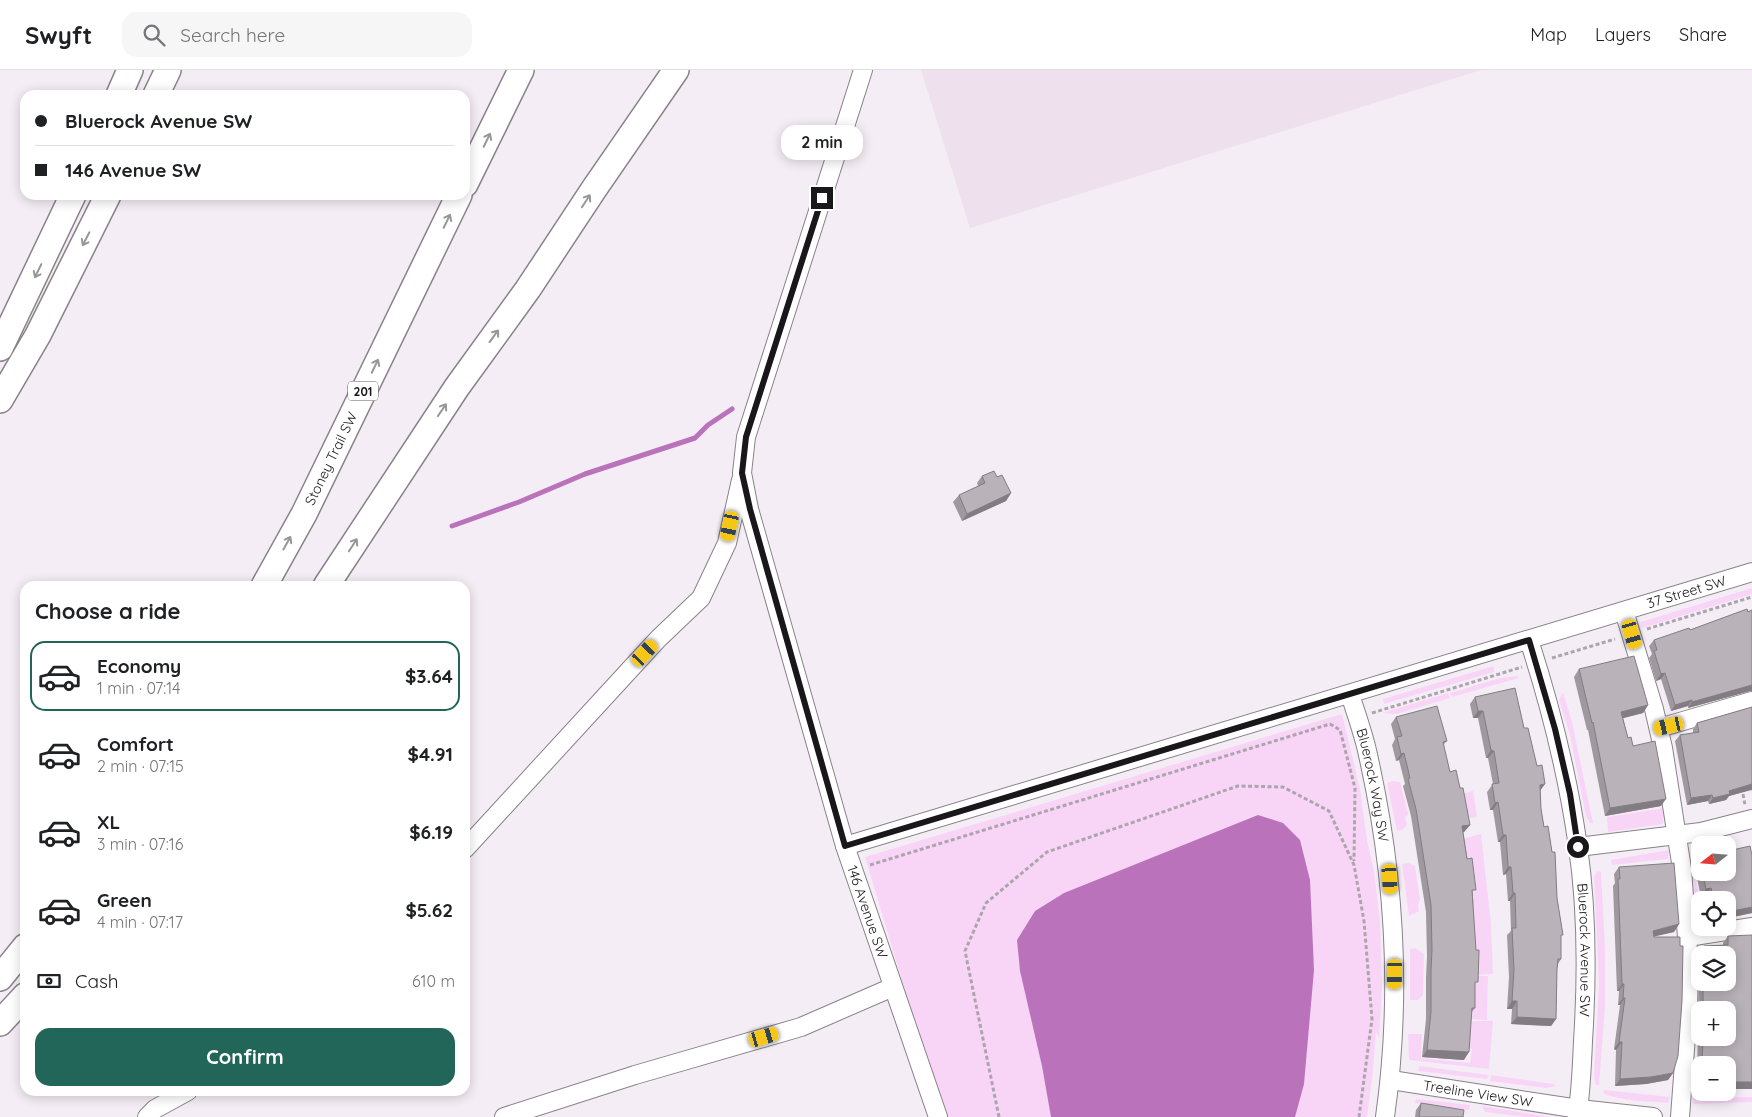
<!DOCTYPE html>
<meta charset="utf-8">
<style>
:root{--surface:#fff;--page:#f6f6f6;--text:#202124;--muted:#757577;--line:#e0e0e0;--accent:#216658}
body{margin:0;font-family:Quicksand,sans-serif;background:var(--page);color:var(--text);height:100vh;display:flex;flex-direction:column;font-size:19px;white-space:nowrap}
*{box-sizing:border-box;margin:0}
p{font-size:16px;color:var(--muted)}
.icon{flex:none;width:28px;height:28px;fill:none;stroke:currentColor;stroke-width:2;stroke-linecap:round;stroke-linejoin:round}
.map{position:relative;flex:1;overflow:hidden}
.sheet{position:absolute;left:20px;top:511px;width:450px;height:515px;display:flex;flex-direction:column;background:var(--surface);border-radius:15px;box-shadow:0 2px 12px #0003}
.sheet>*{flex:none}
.guide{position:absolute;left:20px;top:20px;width:450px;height:110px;border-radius:15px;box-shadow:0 2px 12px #0003;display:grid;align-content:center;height:110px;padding:0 15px;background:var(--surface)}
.needle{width:32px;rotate:253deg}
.controls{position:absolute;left:1691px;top:766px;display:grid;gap:10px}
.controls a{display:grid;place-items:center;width:45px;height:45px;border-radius:10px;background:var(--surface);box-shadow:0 2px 12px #0003;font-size:25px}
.end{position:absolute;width:22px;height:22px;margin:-11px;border:6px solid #191719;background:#fff;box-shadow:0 0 0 2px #fff}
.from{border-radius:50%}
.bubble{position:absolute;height:35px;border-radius:15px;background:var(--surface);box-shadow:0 2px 12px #0003;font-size:16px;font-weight:700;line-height:35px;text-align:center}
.car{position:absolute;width:15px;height:30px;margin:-15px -8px;border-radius:6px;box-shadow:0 0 4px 1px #0007;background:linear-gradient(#f5c518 24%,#345 0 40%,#f5c518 0 76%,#345 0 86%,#f5c518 0)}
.guide b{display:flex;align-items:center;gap:18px;height:48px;font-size:19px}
.guide b+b{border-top:1px solid var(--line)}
.guide i{width:12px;height:12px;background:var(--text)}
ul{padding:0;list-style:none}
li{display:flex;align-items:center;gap:15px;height:70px;margin:0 10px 8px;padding:0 5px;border:2px solid transparent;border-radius:15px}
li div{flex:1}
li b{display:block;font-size:19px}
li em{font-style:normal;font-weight:700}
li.on{border-color:var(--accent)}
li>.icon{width:45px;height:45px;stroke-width:1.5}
h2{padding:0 15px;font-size:22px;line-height:60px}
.pay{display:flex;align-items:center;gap:12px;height:55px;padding:0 15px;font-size:19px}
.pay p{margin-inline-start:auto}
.action{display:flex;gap:10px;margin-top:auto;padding:10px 15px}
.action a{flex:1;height:58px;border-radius:15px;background:var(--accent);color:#fff;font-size:20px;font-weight:700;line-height:58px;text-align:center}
header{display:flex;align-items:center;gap:30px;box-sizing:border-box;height:70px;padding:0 25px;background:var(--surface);border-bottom:1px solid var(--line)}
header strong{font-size:24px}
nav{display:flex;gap:28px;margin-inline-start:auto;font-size:18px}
.search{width:350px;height:45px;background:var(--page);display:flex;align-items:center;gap:12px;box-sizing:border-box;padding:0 18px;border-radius:15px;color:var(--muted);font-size:19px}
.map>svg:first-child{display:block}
.built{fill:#eee0ed}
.green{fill:#f8d5f7}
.water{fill:#ba73ba}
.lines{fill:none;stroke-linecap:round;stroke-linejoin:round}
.stream{stroke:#ba73ba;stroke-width:5}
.minor-casing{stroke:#898289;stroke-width:20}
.highway-casing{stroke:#898289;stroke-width:28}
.path{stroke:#aca6ac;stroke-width:3;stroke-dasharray:4 2.5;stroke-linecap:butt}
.minor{stroke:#fff;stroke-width:18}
.highway{stroke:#fff;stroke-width:25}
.wall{fill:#9f999f;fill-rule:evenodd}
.shaded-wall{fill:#827d82}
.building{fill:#b9b2b9;stroke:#827d82}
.oneway{stroke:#989798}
.route{stroke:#191719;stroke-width:6}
.labels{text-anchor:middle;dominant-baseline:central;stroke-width:5;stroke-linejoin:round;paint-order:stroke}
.shield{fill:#fff;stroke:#5e5d5e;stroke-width:1}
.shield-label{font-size:12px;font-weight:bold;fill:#191719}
.street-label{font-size:14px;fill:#191719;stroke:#fff}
</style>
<header>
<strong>Swyft</strong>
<div class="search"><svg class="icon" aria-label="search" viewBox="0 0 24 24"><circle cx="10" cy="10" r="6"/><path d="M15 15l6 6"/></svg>Search here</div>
<nav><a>Map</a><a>Layers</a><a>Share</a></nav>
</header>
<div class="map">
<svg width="1752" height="1047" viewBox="0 0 1752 1047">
<rect width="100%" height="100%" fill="#f5edf5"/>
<path class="built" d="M921,0H1481L970,158Z"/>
<path class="green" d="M1752,518V524L1642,558L1641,552Z
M1494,596V602L1384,634L1383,629Z
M1517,606L1519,608L1452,627L1450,623L1500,608Z
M1563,622L1572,652L1593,753H1590L1586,746L1570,665L1559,630Z
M1448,623L1450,628L1397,644L1382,643Z
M1342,644L1360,719L1367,770L1374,801L1380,850L1382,917L1379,968L1376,961L1373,1001L1367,1047H943L865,787Z
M1393,711L1400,712L1408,744L1405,748L1407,755L1403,759L1397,761L1387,713Z
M1473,721L1477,747L1462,749L1458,725Z
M1664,738L1663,754L1608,762L1607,747Z
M1481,764L1491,853L1493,904L1473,905L1471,831L1474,828L1472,813L1462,769Z
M1669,780L1668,789L1612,795L1611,790Z
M1698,788L1699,793L1693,795L1692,798L1700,830V849L1697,850L1691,789Z
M1409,793L1415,796L1420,830L1418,835L1419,841L1414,844L1409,846L1402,794Z
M1597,801L1601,802L1605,878V937L1599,1015H1596L1594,1007L1599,914L1594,807Z
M1415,878L1424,884L1423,925L1418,930H1410V879Z
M1474,906H1488L1487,950L1471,949Z
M1469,951H1493L1489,999L1410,990L1409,988L1408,964H1422L1421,988L1470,993L1472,979L1468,978Z
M1419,996L1489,1005L1487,1009L1418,1001Z
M1491,1005L1554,1014L1556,1016L1546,1018L1490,1011Z
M1604,1020L1670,1027L1668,1033C1647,1031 1622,1032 1603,1023Z
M1752,1027V1032L1693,1034V1028Z
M1416,1029L1470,1035L1469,1040L1415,1033Z
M1482,1036L1544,1046L1547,1047H1525L1485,1042Z"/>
<path class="water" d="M1258,745L1283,753L1300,770L1310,810L1314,900L1304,1014L1295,1047H1051L1042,996L1020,901L1017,870L1035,841L1064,823Z"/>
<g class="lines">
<path class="stream" d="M452,456L519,432L585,404L695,368L708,355L732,339"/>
<g class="minor-casing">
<g id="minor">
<path id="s1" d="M863,0L746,367L742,403L749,439L845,776L938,1047"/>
<path d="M1624,541L1654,639L1663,678L1682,799L1689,895L1688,939L1680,1047"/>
<path id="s2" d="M1529,570C1551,638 1568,706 1578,777C1587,839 1587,909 1583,971C1582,996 1581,1022 1577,1047"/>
<path id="s3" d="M1350,624C1356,644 1364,665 1368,685C1395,805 1402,926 1385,1047"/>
<path d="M1659,658L1752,631"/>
<path id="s4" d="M845,776L1752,502"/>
<path d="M1578,777L1701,762L1752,749"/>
<path d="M465,779L658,569L701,528L727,473L741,410"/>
<path d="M1688,867L1752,857"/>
<path id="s5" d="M1391,1010L1579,1039L1653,1047"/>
<path d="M147,1047L155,1039L188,1021"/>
<path d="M504,1047L635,1005L801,957L893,917"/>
</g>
</g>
<g class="highway-casing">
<g id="highway">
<path d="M119,25L130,0"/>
<path d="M156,25L168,0"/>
<path d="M465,114L521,0"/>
<path d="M0,278L73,125"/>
<path d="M0,330L38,265L108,125"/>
<path id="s6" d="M264,516L304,444L459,125"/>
<path d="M326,516L457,317L528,219L594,119L676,0"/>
<path d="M0,908L25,877"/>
<path d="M0,953L25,926"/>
</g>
</g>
<path class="path" d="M1647,559L1752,527
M1552,588L1615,569
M1372,643L1522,597
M1743,724L1745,735
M1732,771L1735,783
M1698,779L1700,788
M870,795L1330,654L1340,660L1355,718L1354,791
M999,1047L965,881L986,833L1047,782L1238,716L1283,717L1329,741L1354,795L1364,851L1372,949L1359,1047"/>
<use href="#minor" class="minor"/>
<use href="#highway" class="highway"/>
</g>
<path class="wall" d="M982,406L997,407L1011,423L1006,431L962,451L953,432L959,425L978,416L977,413Z
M1752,540V621H1750L1688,638V636L1671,641L1661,609L1656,611L1649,588L1652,584L1649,576L1654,570L1690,560Z
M1579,599L1648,635L1643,643L1623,648L1628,668L1661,736L1605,746L1588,660H1587L1574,607Z
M1475,627L1524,658L1540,721L1541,739L1557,828L1561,867V889L1558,894L1557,899L1556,949L1551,956L1511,954L1512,939H1507L1509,907L1507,865L1511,861L1510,831H1508L1506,804L1503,805L1500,772H1498L1493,740H1490L1487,722L1493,714L1488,688H1486L1478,648H1473L1470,634Z
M1752,637V721L1751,720L1729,726L1726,730L1709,734L1708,731L1687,735L1675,671L1680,665L1693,663V659L1697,653Z
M1396,647L1447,671L1443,675L1450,702L1470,755L1464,762H1463L1473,824L1475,938L1471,943L1464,990L1422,987L1426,949V907L1427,887L1426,842L1411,746L1403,716L1405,714L1399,690L1396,691L1392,675L1395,669L1391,654Z
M1700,790V802H1728L1752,843L1728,848V830H1707L1706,825L1701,827L1695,798Z
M1619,797L1679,854L1674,862L1653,866L1673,1003L1668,1010L1646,1014L1615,1016L1616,980L1614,979L1620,935H1618L1619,921H1617L1613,816L1615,813L1614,804Z
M1728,866L1752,1019H1728V995H1700V1011H1697L1699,883L1704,876L1723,875V873ZM1700,885H1728V912H1700ZM1700,940H1728V968H1700Z
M1421,1033L1463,1047H1415L1416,1040Z"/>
<path class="shaded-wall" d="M1011,423L1006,431L962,451L967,444Z
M1665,603L1661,609L1656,611L1661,604Z
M1752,615V621H1750L1688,638L1692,632Z
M1692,630L1688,636L1671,641L1675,635Z
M1648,635L1643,643L1616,650L1621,642Z
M1478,641H1483L1478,648H1473Z
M1491,680L1494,681L1488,688H1486Z
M1404,683L1399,690L1396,691L1401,684Z
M1545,714L1540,721V715Z
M1752,714V719L1751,720L1729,726L1726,730L1709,734L1713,728L1729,721Z
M1712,725L1708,731L1687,735L1691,728Z
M1666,729L1661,736L1605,746L1610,738Z
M1498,732L1493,740H1490L1495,733Z
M1470,755L1464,762L1457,763L1462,756Z
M1503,765H1506L1500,772H1498Z
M1508,797H1511L1506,804L1503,805Z
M1711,818L1706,825L1701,827L1706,819Z
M1513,823H1515L1510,831H1508Z
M1752,837V843L1728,848V842Z
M1679,854L1674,862L1648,868L1653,861Z
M1622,914H1624L1619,921H1617Z
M1623,928H1625L1620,935H1618Z
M1512,931H1517L1512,939H1507Z
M1517,947L1556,949L1551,956L1511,954Z
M1619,972H1622L1616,980L1614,979Z
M1427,980L1469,982L1464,990L1422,987Z
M1673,1003L1668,1010L1646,1014L1615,1016L1620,1009Z
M1728,1012H1752V1019H1728Z"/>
<path class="building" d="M994,401L997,407L1002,405L1011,423L967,444L959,425L985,413L982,406Z
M1747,539L1748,542L1752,540V615L1692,632V630L1675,635L1665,603L1661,604L1654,581L1657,580L1654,570L1689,558L1690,560Z
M1634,586L1648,635L1621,642L1628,668L1631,667L1633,676L1655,671L1666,729L1610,738L1593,652L1592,653L1579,599Z
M1515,618L1524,658H1528L1537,696L1542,695L1545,714L1540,715L1541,739L1544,757L1548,756L1552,782H1555L1557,828L1563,865H1561V889H1558L1557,899L1556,949L1517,947V931H1512L1514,900L1512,858H1516L1515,823H1513L1511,797H1508L1506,765H1503L1498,732L1495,733L1492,714L1499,713L1494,681L1491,680L1483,641H1478L1475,627Z
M1437,636L1447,671L1443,672L1450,702L1456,700L1460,718H1463L1470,755L1462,756L1467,789L1472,788L1476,820H1472L1476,880H1479L1478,912H1475V938H1472L1469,982L1427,980L1431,942V900L1432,880L1431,835L1416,739L1408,709L1410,708L1404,683L1401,684L1397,667L1402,666L1396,647Z
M1752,637V714L1729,721L1730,724L1713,728L1712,725L1691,728L1680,665L1699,662L1697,653Z
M1750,776L1752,785V837L1728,842V830H1714L1711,818L1706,819L1702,802H1728V781Z
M1674,793L1679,854L1653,861L1654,867H1680V876H1683L1682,931L1678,986L1673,1003L1651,1007L1620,1009L1622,972H1619L1625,928H1623L1624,914H1622L1618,809H1620L1619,797Z
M1752,865V1012H1728V995H1702L1703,968H1728V940H1703V912H1728V885H1704V876L1728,875V866Z
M1421,1033L1464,1040L1463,1047H1419Z"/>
<defs><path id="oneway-shaft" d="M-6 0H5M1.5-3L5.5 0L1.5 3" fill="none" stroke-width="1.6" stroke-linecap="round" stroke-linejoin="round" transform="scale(1.25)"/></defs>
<g class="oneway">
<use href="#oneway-shaft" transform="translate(487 70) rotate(-64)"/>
<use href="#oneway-shaft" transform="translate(586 131) rotate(-57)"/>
<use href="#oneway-shaft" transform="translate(447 151) rotate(-64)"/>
<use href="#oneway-shaft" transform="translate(86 169) rotate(117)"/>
<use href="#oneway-shaft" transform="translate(38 201) rotate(116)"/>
<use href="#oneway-shaft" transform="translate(494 266) rotate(-54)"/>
<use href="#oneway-shaft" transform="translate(375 296) rotate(-64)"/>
<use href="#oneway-shaft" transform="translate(442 340) rotate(-56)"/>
<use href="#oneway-shaft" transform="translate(287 473) rotate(-61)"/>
<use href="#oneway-shaft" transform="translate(353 475) rotate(-57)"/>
</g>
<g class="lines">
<path class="route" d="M822,128L746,367L742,403L750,439L845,776L1529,570L1555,659L1570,724L1578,777"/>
</g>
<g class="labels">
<rect class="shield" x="348" y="311.5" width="30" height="19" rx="4"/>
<g class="shield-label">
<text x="363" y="321">201</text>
</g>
<g class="street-label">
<text stroke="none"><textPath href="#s6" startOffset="144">Stoney Trail SW</textPath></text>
<text stroke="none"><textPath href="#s4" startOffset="879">37 Street SW</textPath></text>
<text stroke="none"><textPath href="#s3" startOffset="94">Bluerock Way SW</textPath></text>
<text stroke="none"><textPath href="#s1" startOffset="878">146 Avenue SW</textPath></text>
<text stroke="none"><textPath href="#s2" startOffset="316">Bluerock Avenue SW</textPath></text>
<text stroke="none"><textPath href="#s5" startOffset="88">Treeline View SW</textPath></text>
</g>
</g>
</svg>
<div class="controls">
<a><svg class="needle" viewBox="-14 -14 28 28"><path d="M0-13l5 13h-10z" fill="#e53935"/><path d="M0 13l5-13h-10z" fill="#757577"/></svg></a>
<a><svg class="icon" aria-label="locate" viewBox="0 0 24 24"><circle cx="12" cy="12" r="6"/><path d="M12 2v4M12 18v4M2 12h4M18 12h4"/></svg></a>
<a><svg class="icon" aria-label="layers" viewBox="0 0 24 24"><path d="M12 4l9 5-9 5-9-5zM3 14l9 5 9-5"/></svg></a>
<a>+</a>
<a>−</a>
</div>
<i class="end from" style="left:1578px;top:777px"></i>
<i class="end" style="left:822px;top:128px"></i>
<div class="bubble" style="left:781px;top:55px;width:82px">2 min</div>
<i class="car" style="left:730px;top:456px;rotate:192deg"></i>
<i class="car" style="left:1632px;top:564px;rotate:164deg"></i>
<i class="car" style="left:645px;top:583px;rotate:43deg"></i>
<i class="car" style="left:1669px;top:656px;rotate:257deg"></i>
<i class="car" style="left:1390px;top:809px;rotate:176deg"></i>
<i class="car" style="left:1395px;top:904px;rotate:181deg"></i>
<i class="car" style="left:764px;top:967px;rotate:74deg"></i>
<div class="guide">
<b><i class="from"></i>Bluerock Avenue SW</b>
<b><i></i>146 Avenue SW</b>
</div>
<section class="sheet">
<h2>Choose a ride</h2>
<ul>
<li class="on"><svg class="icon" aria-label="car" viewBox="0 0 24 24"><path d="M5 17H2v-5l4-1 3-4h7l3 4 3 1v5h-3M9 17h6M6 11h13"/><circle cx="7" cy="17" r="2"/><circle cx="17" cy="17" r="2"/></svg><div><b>Economy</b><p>1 min · 07:14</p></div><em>$3.64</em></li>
<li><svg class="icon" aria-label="car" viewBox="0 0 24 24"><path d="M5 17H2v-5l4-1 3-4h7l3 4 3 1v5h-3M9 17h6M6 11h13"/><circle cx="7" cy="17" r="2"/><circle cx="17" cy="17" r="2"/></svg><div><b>Comfort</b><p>2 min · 07:15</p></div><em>$4.91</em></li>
<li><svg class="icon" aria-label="car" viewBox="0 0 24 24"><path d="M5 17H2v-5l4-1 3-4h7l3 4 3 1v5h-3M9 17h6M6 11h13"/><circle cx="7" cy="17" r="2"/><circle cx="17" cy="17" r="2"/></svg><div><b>XL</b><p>3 min · 07:16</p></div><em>$6.19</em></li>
<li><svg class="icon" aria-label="car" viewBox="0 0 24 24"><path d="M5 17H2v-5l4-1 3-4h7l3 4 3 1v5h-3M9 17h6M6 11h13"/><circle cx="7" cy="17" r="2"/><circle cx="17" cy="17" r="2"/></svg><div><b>Green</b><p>4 min · 07:17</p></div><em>$5.62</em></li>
</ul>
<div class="pay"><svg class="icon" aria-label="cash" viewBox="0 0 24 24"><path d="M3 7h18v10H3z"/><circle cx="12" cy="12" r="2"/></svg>Cash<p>610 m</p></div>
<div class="action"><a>Confirm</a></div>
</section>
</div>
